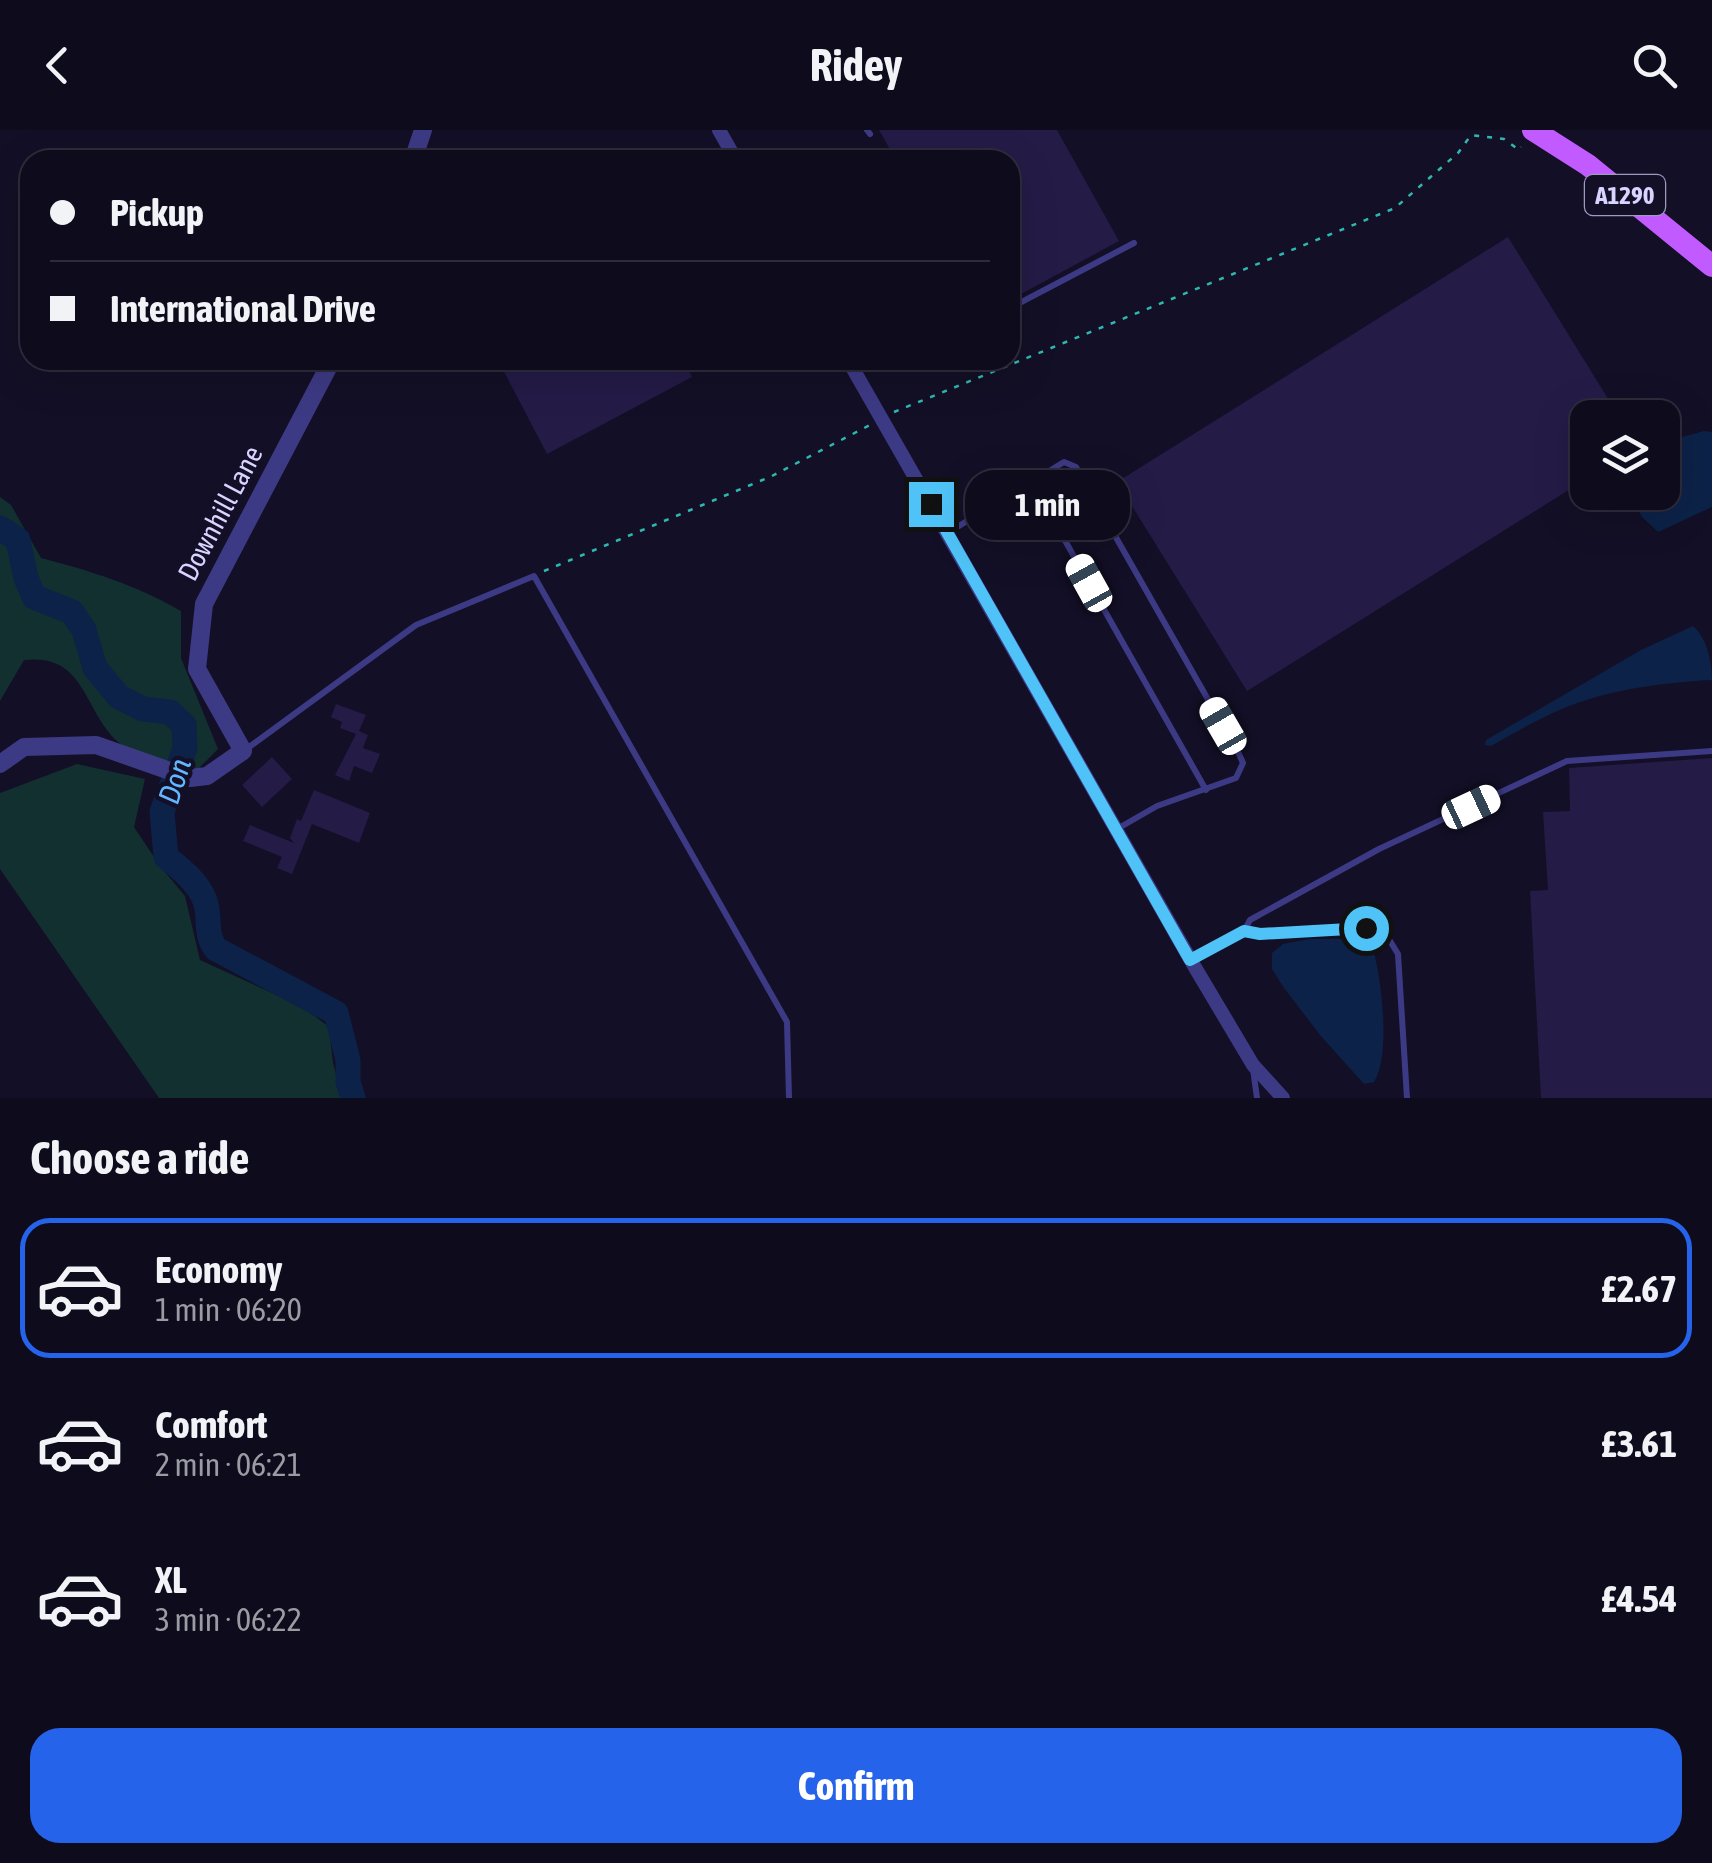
<!DOCTYPE html>
<meta charset="utf-8">
<style>
:root{--surface:#0e0b1c;--page:#171425;--text:#f1f3f6;--muted:#9b9ba3;--line:#2e2b3b;--accent:#2563eb}
body{margin:0;font-family:"Asap Condensed",sans-serif;background:var(--page);color:var(--text);height:100vh;display:flex;flex-direction:column;font-size:38px;white-space:nowrap}
*{box-sizing:border-box;margin:0}
p{font-size:32px;color:var(--muted)}
.icon{flex:none;width:55px;height:55px;fill:none;stroke:currentColor;stroke-width:2;stroke-linecap:round;stroke-linejoin:round}
.map{position:relative;height:968px;overflow:hidden}
.sheet{display:flex;flex-direction:column;background:var(--surface);flex:1}
.sheet>*{flex:none}
.guide{position:absolute;left:20px;top:20px;width:1000px;height:220px;border-radius:30px;box-shadow:0 10px 40px #0002,0 0 0 2px var(--line);display:grid;align-content:center;height:220px;padding:0 30px;background:var(--surface)}
.tools{position:absolute;left:1570px;top:270px;display:grid;gap:20px}
.tools a{display:grid;place-items:center;width:110px;height:110px;border-radius:20px;background:var(--surface);box-shadow:0 10px 40px #0002,0 0 0 2px var(--line);font-size:50px}
.end{position:absolute;width:45px;height:45px;margin:-22px;border:12px solid #4fc3f7;background:#111;box-shadow:0 0 0 5px #111}
.from{border-radius:50%}
.bubble{position:absolute;height:70px;border-radius:30px;background:var(--surface);box-shadow:0 10px 40px #0002,0 0 0 2px var(--line);font-size:32px;font-weight:700;line-height:70px;text-align:center}
.car{position:absolute;width:30px;height:60px;margin:-30px -15px;border-radius:12px;box-shadow:0 0 8px 2px #0007;background:linear-gradient(#fff 24%,#345 0 40%,#fff 0 76%,#345 0 86%,#fff 0)}
.guide b{display:flex;align-items:center;gap:35px;height:95px;font-size:38px}
.guide b+b{border-top:2px solid var(--line)}
.guide i{width:25px;height:25px;background:var(--text)}
ul{padding:0;list-style:none}
li{display:flex;align-items:center;gap:30px;height:140px;margin:0 20px 15px;padding:0 10px;border:5px solid transparent;border-radius:30px}
li div{flex:1}
li b{display:block;font-size:38px}
li em{font-style:normal;font-weight:700}
li.active{border-color:var(--accent)}
li>.icon{width:90px;height:90px;stroke-width:1.5}
h2{padding:0 30px;font-size:45px;line-height:120px}
.action{display:flex;gap:20px;margin-top:auto;padding:20px 30px}
.action a{flex:1;height:115px;border-radius:30px;background:var(--accent);color:#fff;font-size:40px;font-weight:700;line-height:115px;text-align:center}
header{display:flex;justify-content:space-between;align-items:center;height:130px;padding:0 30px;background:var(--surface);font-size:45px;font-weight:700}
.map>svg:first-child{display:block}
.green{fill:#12302f}
.water{fill:#0c2248}
.lines{fill:none;stroke-linecap:round;stroke-linejoin:round}
.river{stroke:#0c2248;stroke-width:25}
.building{fill:#241b47}
.path{stroke:#2fb8b0;stroke-width:2.5;stroke-dasharray:5 8;stroke-linecap:butt}
.service{stroke:#3d3a85;stroke-width:6}
.minor{stroke:#3d3a85;stroke-width:14}
.tertiary{stroke:#3d3a85;stroke-width:18}
.primary{stroke:#c25bff;stroke-width:22}
.route{stroke:#4fc3f7;stroke-width:12}
.labels{text-anchor:middle;dominant-baseline:central;stroke-width:9;stroke-linejoin:round;paint-order:stroke}
.shield{fill:#130f26;stroke:#9e99be;stroke-width:2.5}
.shield-label{font-size:25px;font-weight:bold;fill:#d9d4ff}
.street-label{font-size:28px;fill:#d9d4ff;stroke:#130f26}
.water-label{font-size:30px;font-style:italic;fill:#62b6ff;stroke:#130f26}
</style>
<header><svg class="icon" aria-label="back" viewBox="0 0 24 24"><path d="M15 5l-7 7 7 7"/></svg>Ridey<svg class="icon" aria-label="search" viewBox="0 0 24 24"><circle cx="10" cy="10" r="6"/><path d="M15 15l6 6"/></svg></header>
<div class="map">
<svg width="1712" height="968" viewBox="0 0 1712 968">
<rect width="100%" height="100%" fill="#130f26"/>
<path class="green" d="M0,367L11,375L41,428C91,441 136,455 181,481V528L218,619L198,639C176,634 132,626 117,611C83,579 85,523 24,530L0,571Z
M77,634L145,649L134,697L160,736L185,766L200,830L303,877L329,897L333,933L342,968H159L0,739V663Z"/>
<path class="water" d="M1704,301L1712,302V377L1658,402L1642,387L1629,363L1662,362L1663,322L1678,308Z
M1693,496C1707,508 1712,532 1712,550C1659,553 1602,560 1553,583C1531,593 1511,605 1491,616L1485,615L1486,610L1641,520Z
M1310,809H1359L1372,816C1382,847 1391,925 1374,952L1364,954L1320,905L1284,858L1272,839V823L1283,814Z"/>
<g class="lines">
<path class="river" d="M0,398L18,410L26,448L34,467L72,482L84,500L95,538L119,567L143,579L170,582L184,595L185,618L162,682L166,727C180,738 199,753 205,771C211,787 204,804 216,819L336,883L348,930V952L353,968"/>
</g>
<path class="building" d="M879,0H1057L1119,111L1010,170V30H896Z
M1508,107L1620,288H1588V348L1247,561L1117,352Z
M498,230H684L692,247L547,324Z
M336,574L366,585L359,601L368,605L363,618L380,624L372,643L354,636L349,651L335,645L356,604L340,598L342,592L331,587Z
M272,627L292,649L262,677L242,655Z
M1712,628V968H1541L1530,761L1548,760L1543,682L1570,681L1569,638Z
M314,660L370,683L359,713L312,694L292,744L277,738L282,727L243,711L250,695L294,713L290,708L297,689L301,691Z"/>
<g class="lines">
<path class="path" d="M894,282L1395,78L1458,23L1471,5L1504,9L1519,20L1521,17
M544,441L772,346L870,295"/>
<path class="service" d="M867,0L870,4
M1010,178L1134,113
M855,240L873,230
M1050,384L1206,660
M949,402L1064,332L1076,337L1239,624L1243,633L1236,648L1157,676L1117,699
M245,620L416,495L534,446L787,892L789,968
M1244,801L1260,804L1365,798L1387,806L1398,824L1407,968
M1191,829L1244,801L1250,790L1379,719L1567,631L1712,621
M1253,939L1257,968"/>
<path class="minor" d="M719,0L736,30
M848,230L1190,829L1253,935L1283,968"/>
<path class="tertiary" d="M413,30L423,0
M0,634L24,617L96,615L190,648L207,646L243,621L197,539L204,474L332,230"/>
<path class="primary" d="M1533,0L1588,35L1712,136"/>
</g>
<g class="lines">
<path class="route" d="M931,374L1190,830L1244,801L1260,804L1366,798"/>
</g>
<g class="labels">
<rect class="shield" x="1585" y="45" width="80" height="40" rx="8"/>
<g class="shield-label">
<text x="1625" y="65">A1290</text>
</g>
<g class="street-label">
<text transform="translate(220 383) rotate(-62)">Downhill Lane</text>
</g>
<g class="water-label">
<text transform="translate(174 651) rotate(-72)">Don</text>
</g>
</g>
</svg>
<div class="tools">
<a><svg class="icon" aria-label="layers" viewBox="0 0 24 24"><path d="M12 4l9 5-9 5-9-5zM3 14l9 5 9-5"/></svg></a>
</div>
<i class="end from" style="left:1366px;top:798px"></i>
<i class="end" style="left:931px;top:374px"></i>
<div class="bubble" style="left:965px;top:340px;width:165px">1 min</div>
<i class="car" style="left:1089px;top:453px;rotate:331deg"></i>
<i class="car" style="left:1223px;top:596px;rotate:330deg"></i>
<i class="car" style="left:1471px;top:677px;rotate:65deg"></i>
<div class="guide">
<b><i class="from"></i>Pickup</b>
<b><i></i>International Drive</b>
</div>
</div>
<section class="sheet">
<h2>Choose a ride</h2>
<ul>
<li class="active"><svg class="icon" aria-label="car" viewBox="0 0 24 24"><path d="M5 17H2v-5l4-1 3-4h7l3 4 3 1v5h-3M9 17h6M6 11h13"/><circle cx="7" cy="17" r="2"/><circle cx="17" cy="17" r="2"/></svg><div><b>Economy</b><p>1 min · 06:20</p></div><em>£2.67</em></li>
<li><svg class="icon" aria-label="car" viewBox="0 0 24 24"><path d="M5 17H2v-5l4-1 3-4h7l3 4 3 1v5h-3M9 17h6M6 11h13"/><circle cx="7" cy="17" r="2"/><circle cx="17" cy="17" r="2"/></svg><div><b>Comfort</b><p>2 min · 06:21</p></div><em>£3.61</em></li>
<li><svg class="icon" aria-label="car" viewBox="0 0 24 24"><path d="M5 17H2v-5l4-1 3-4h7l3 4 3 1v5h-3M9 17h6M6 11h13"/><circle cx="7" cy="17" r="2"/><circle cx="17" cy="17" r="2"/></svg><div><b>XL</b><p>3 min · 06:22</p></div><em>£4.54</em></li>
</ul>
<div class="action"><a>Confirm</a></div>
</section>
